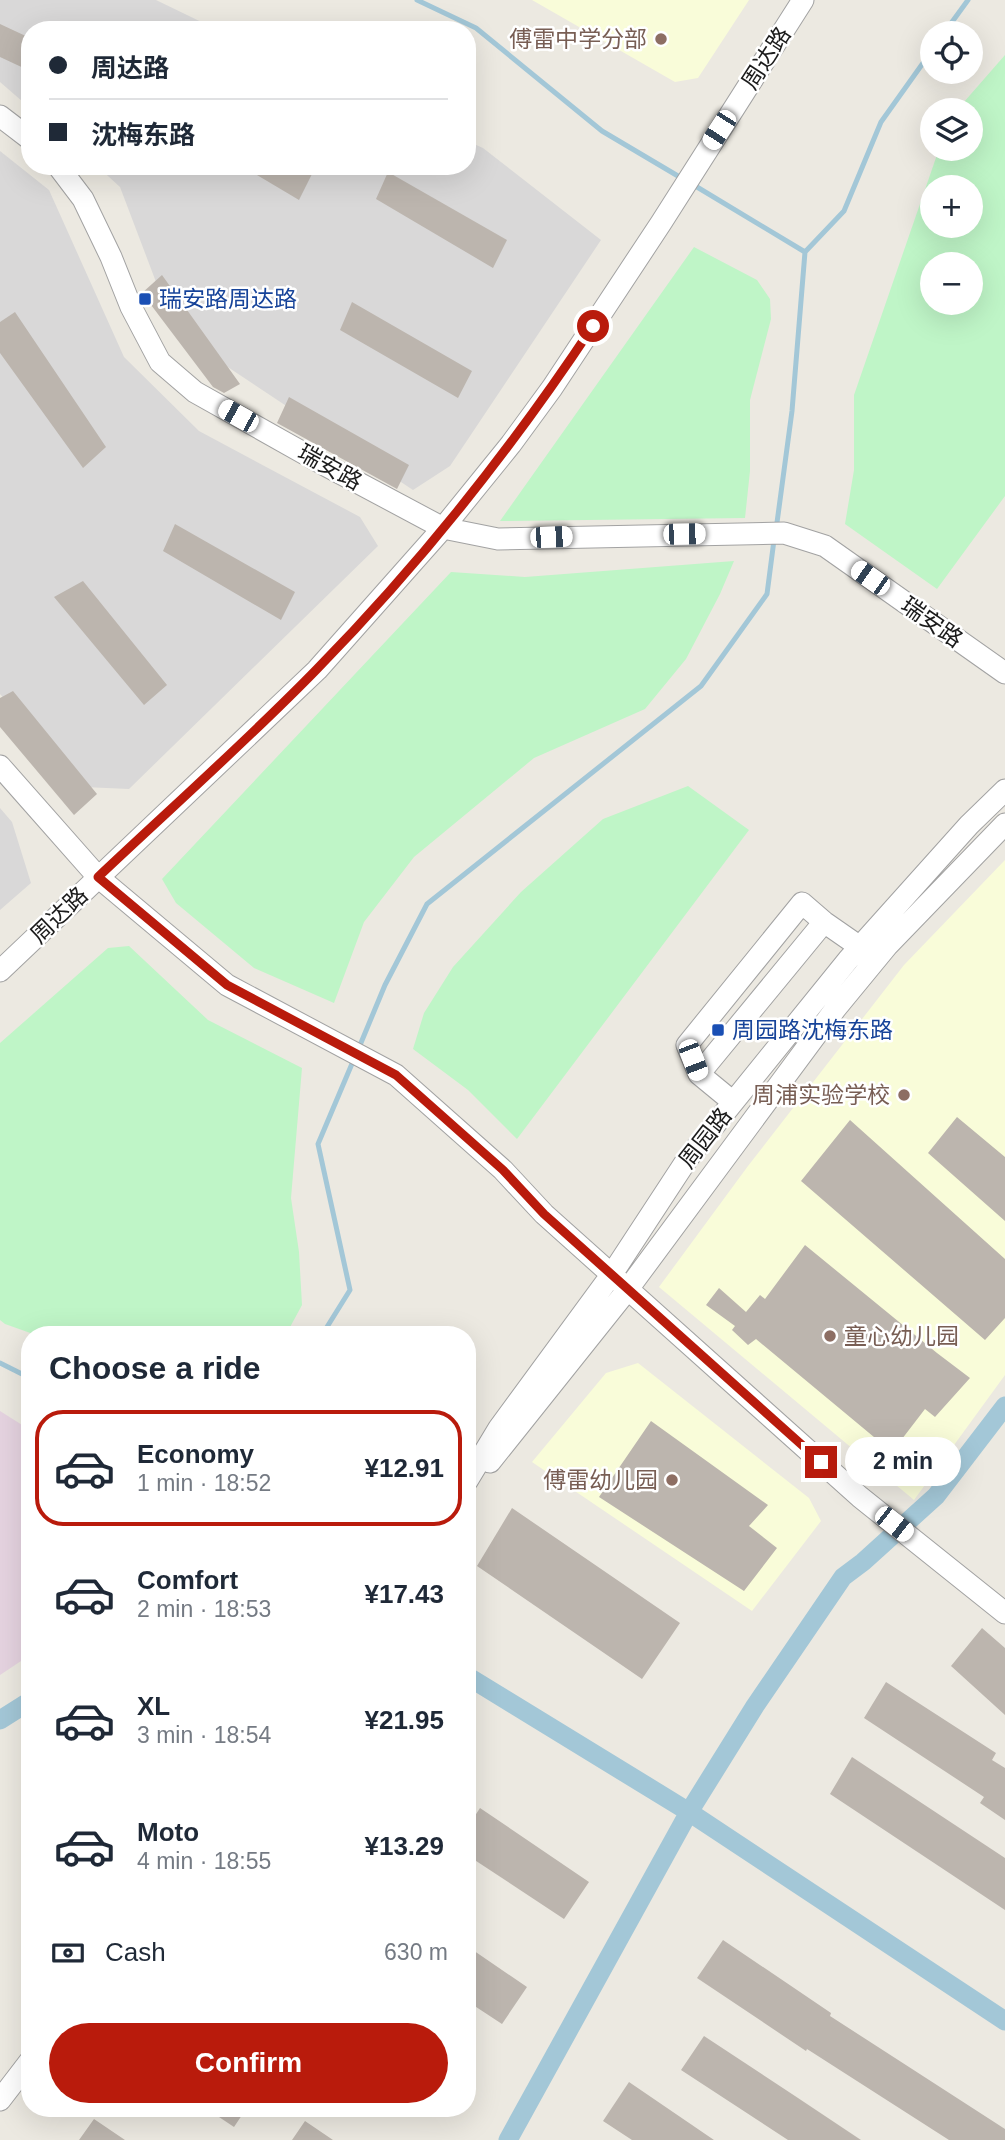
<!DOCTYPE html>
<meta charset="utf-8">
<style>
:root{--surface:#fff;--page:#f6f6f7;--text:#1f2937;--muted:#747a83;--line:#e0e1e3;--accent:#b91b0c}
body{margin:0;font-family:Helvetica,"Noto Sans SC",sans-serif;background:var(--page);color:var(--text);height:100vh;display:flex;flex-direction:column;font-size:26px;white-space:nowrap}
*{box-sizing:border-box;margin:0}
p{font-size:23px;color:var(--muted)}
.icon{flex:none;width:38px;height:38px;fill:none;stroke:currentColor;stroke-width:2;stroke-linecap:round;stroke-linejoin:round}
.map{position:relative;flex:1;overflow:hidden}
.sheet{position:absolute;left:21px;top:1326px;width:455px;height:791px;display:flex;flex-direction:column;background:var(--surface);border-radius:28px;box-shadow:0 7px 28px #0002}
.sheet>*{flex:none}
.hud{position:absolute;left:21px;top:21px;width:455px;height:154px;border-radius:28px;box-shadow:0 7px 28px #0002;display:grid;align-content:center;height:154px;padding:0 28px;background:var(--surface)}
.fabs{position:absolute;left:920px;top:21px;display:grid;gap:14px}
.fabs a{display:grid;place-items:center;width:63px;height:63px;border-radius:50%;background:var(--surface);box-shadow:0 7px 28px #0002;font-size:35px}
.end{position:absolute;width:32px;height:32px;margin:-16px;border:9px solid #b91b0c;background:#fff;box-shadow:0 0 0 4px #fff}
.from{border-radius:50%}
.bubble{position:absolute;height:49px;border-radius:24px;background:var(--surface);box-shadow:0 7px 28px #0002;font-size:23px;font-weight:600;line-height:49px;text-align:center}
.car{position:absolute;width:21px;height:42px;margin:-21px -10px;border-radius:9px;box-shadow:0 0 5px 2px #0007;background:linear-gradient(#fff 24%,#345 0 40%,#fff 0 76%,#345 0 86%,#fff 0)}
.hud b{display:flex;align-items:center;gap:24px;height:66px;font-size:26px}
.hud b+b{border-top:2px solid var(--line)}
.hud i{width:18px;height:18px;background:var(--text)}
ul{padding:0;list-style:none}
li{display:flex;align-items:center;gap:21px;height:116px;margin:0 14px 10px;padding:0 14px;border:4px solid transparent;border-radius:28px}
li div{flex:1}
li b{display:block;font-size:26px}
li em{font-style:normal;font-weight:600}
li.current{border-color:var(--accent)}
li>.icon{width:63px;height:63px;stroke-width:1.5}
h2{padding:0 28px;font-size:32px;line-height:84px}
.pay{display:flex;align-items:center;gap:18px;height:77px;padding:0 28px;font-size:26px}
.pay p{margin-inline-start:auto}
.action{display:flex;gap:14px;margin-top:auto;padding:14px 28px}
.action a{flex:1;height:80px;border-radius:42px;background:var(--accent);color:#fff;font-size:28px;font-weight:600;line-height:80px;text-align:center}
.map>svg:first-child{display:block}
.residential{fill:#d9d8d8}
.industrial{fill:#e5d3e0}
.education{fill:#f9fcd9}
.park{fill:#bff5c7;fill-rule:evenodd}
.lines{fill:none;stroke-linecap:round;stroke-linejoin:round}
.stream{stroke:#a3c7d7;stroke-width:5}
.canal{stroke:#a3c7d7;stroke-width:19}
.building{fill:#bcb5ae}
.minor-casing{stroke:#a2a2a2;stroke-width:23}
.minor{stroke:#fff;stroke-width:21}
.route{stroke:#b91b0c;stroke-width:9}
.education-dot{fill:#8d6e63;stroke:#fff;stroke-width:2.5}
.transit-dot{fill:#1a4fb4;stroke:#fff;stroke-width:2.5}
.labels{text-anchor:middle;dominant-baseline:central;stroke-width:5;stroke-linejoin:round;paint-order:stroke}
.education-label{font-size:23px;fill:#785e54;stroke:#fff;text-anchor:end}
.street-label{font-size:23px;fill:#1b1b1b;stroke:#fff}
.transit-label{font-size:23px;fill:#164399;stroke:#fff;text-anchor:start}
</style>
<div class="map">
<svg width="1005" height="2140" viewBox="0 0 1005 2140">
<rect width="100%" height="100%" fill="#ece9e1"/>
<path class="residential" d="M0,0H156L218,30H30V108L0,82Z
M467,141L483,148L601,240L450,466L413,490L175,332L120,187L97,166H467Z
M0,151L49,190L124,357L199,431L360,517L378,546L129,789L84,787L0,694Z
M0,808L12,822L31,883L0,910Z"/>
<path class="industrial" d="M0,1411L30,1430V1655L0,1675Z"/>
<path class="education" d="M532,0H749L698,78L675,82Z
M1005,860V1375L914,1500L659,1287L748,1166L904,965Z
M638,1363L809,1498L821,1521L752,1611L532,1462L606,1373Z"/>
<path class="park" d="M1005,55V496L937,589L845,524L854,470V395L939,149H971V110H957ZM933,187H971V226H933ZM933,264H971V303H933Z
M694,247L757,280L770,299L771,319L750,400V471L745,518L500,521Z
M734,561L720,594L686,659L645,709L534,758L414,857L364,922L334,1003L254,968L176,903L162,879L451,572L525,577Z
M688,786L749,830L517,1139L468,1090L413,1049L424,1013L453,967L521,892L603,819Z
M129,946L208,1020L302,1068L291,1198L299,1252L302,1305L289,1329L269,1335H36L5,1324L0,1320V1043L108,948Z"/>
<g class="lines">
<path class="stream" d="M417,0L476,28L602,131L683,179
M944,33L968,0
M692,184L805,252
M776,530L792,411L805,252L844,211L881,122L933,49
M358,1050L385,985L427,904L701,686L767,594L774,540
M322,1335L350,1290L318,1144L354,1059
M0,1363L30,1378"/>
<path class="canal" d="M467,1676L689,1812L1005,2021
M0,1720L30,1701
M508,2140L689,1812L755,1706L843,1577L863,1562L936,1496L1005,1406"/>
</g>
<path class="building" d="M0,24L30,38V71L0,57Z
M242,166H303L313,172L299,200Z
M388,172L507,240L493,268L376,199Z
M162,275L240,384L224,393L213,387L142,293Z
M352,302L472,371L458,398L340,330Z
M15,312L106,447L83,468L0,353V322Z
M289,397L409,465L397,489L277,423Z
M175,524L295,592L281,620L163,551Z
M83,581L167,685L144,705L54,597Z
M13,691L97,794L74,815L0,727V698Z
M957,1117L1005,1157V1221L928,1153Z
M850,1120L1005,1259V1318L985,1340L801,1181Z
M805,1245L937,1353L970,1378L935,1417L925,1409L892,1452L756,1339L748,1345L732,1330L735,1326L706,1305L719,1288L746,1312L760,1295L765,1299Z
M651,1421L768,1505L749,1526L777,1548L744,1591L599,1497Z
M512,1508L680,1623L642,1679L477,1566Z
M982,1628L1005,1648V1715L951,1666Z
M886,1682L996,1753L992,1760L1005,1768V1820L980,1803L984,1797L864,1718Z
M852,1757L1005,1858V1910L830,1794Z
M480,1808L589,1882L564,1919L467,1855V1828Z
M723,1940L831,2013L830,2016L1005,2129V2140H949L807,2049L806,2051L697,1978Z
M467,1946L527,1987L502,2024L467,2001Z
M704,2036L795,2096L861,2140H788L681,2070Z
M629,2082L714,2140H632L603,2121Z
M207,2109H246L234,2127Z
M94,2119L125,2140H79Z
M305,2121L333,2140H292Z"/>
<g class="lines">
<g class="minor-casing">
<path id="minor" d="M0,116L30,139
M58,166L83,199L111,257L131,307L160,362L195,392L323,464L443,528L498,539L784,533L825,546L1005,673
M0,766L98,877L227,985L396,1075L503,1170L544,1214L860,1497L1005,1613
M0,971L317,670L443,528L511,444L552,388L661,223L803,0
M699,1074L824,922
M733,1102L699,1074L687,1045L802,903L824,922L860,947
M490,1462L628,1289L836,1008L887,946L1005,824
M467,1481L499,1428L612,1274L688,1158L848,960L969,825L1005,790
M0,2100L30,2061"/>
</g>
<use href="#minor" class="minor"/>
</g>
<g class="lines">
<path class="route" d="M593,326C512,448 420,564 317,669C247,741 171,808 98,877L227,985L396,1075L503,1170L544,1214L821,1462"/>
</g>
<g class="education-dot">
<circle cx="661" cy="39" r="7"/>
<circle cx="904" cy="1095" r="7"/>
<circle cx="830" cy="1336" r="7"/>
<circle cx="672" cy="1480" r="7"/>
</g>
<g class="transit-dot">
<rect x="138" y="292" width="14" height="14" rx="3.5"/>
<rect x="711" y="1023" width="14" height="14" rx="3.5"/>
</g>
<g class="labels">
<g class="education-label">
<text x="647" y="39">傅雷中学分部</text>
<text x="890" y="1095">周浦实验学校</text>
<text x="844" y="1336" text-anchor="start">童心幼儿园</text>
<text x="658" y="1480">傅雷幼儿园</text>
</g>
<g class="street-label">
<text transform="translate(766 58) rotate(-57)">周达路</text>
<text transform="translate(330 467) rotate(29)">瑞安路</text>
<text transform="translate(932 622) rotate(35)">瑞安路</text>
<text transform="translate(59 915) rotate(-44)">周达路</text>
<text transform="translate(705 1138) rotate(-52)">周园路</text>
</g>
<g class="transit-label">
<text x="159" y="299">瑞安路周达路</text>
<text x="732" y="1030">周园路沈梅东路</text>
</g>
</g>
</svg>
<div class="fabs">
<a><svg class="icon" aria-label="locate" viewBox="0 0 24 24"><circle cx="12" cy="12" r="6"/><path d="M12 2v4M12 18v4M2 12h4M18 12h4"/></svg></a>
<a><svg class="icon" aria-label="layers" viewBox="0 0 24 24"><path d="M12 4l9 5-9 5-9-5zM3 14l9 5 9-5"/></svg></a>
<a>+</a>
<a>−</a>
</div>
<i class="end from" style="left:593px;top:326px"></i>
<i class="end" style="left:821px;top:1462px"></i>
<div class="bubble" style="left:845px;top:1437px;width:116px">2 min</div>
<i class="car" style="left:719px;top:130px;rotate:213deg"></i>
<i class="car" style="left:238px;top:416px;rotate:299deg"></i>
<i class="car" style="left:684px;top:534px;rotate:89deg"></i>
<i class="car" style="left:551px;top:537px;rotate:88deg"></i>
<i class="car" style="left:870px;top:578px;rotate:305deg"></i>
<i class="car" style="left:693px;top:1060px;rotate:159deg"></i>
<i class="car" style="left:894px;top:1524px;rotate:128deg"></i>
<div class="hud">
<b><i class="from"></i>周达路</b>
<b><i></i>沈梅东路</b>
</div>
<section class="sheet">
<h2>Choose a ride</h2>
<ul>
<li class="current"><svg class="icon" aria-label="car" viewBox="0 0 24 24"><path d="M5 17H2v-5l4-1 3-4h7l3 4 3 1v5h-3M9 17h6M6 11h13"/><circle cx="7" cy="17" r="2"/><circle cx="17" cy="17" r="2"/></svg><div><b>Economy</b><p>1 min · 18:52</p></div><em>¥12.91</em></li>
<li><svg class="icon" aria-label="car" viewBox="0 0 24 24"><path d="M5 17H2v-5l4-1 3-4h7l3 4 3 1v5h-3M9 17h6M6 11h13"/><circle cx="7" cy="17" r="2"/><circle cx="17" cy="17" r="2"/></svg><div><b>Comfort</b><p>2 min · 18:53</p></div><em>¥17.43</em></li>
<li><svg class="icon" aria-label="car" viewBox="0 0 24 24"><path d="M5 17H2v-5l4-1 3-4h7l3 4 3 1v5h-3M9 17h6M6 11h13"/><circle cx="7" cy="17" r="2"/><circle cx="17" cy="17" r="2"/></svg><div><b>XL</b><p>3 min · 18:54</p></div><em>¥21.95</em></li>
<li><svg class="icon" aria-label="car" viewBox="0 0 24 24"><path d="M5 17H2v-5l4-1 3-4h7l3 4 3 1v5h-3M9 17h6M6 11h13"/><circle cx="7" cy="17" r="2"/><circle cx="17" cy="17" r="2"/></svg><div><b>Moto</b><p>4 min · 18:55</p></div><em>¥13.29</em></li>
</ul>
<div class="pay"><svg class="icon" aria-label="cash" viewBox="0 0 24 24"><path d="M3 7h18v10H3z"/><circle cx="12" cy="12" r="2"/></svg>Cash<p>630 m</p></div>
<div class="action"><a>Confirm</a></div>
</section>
</div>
